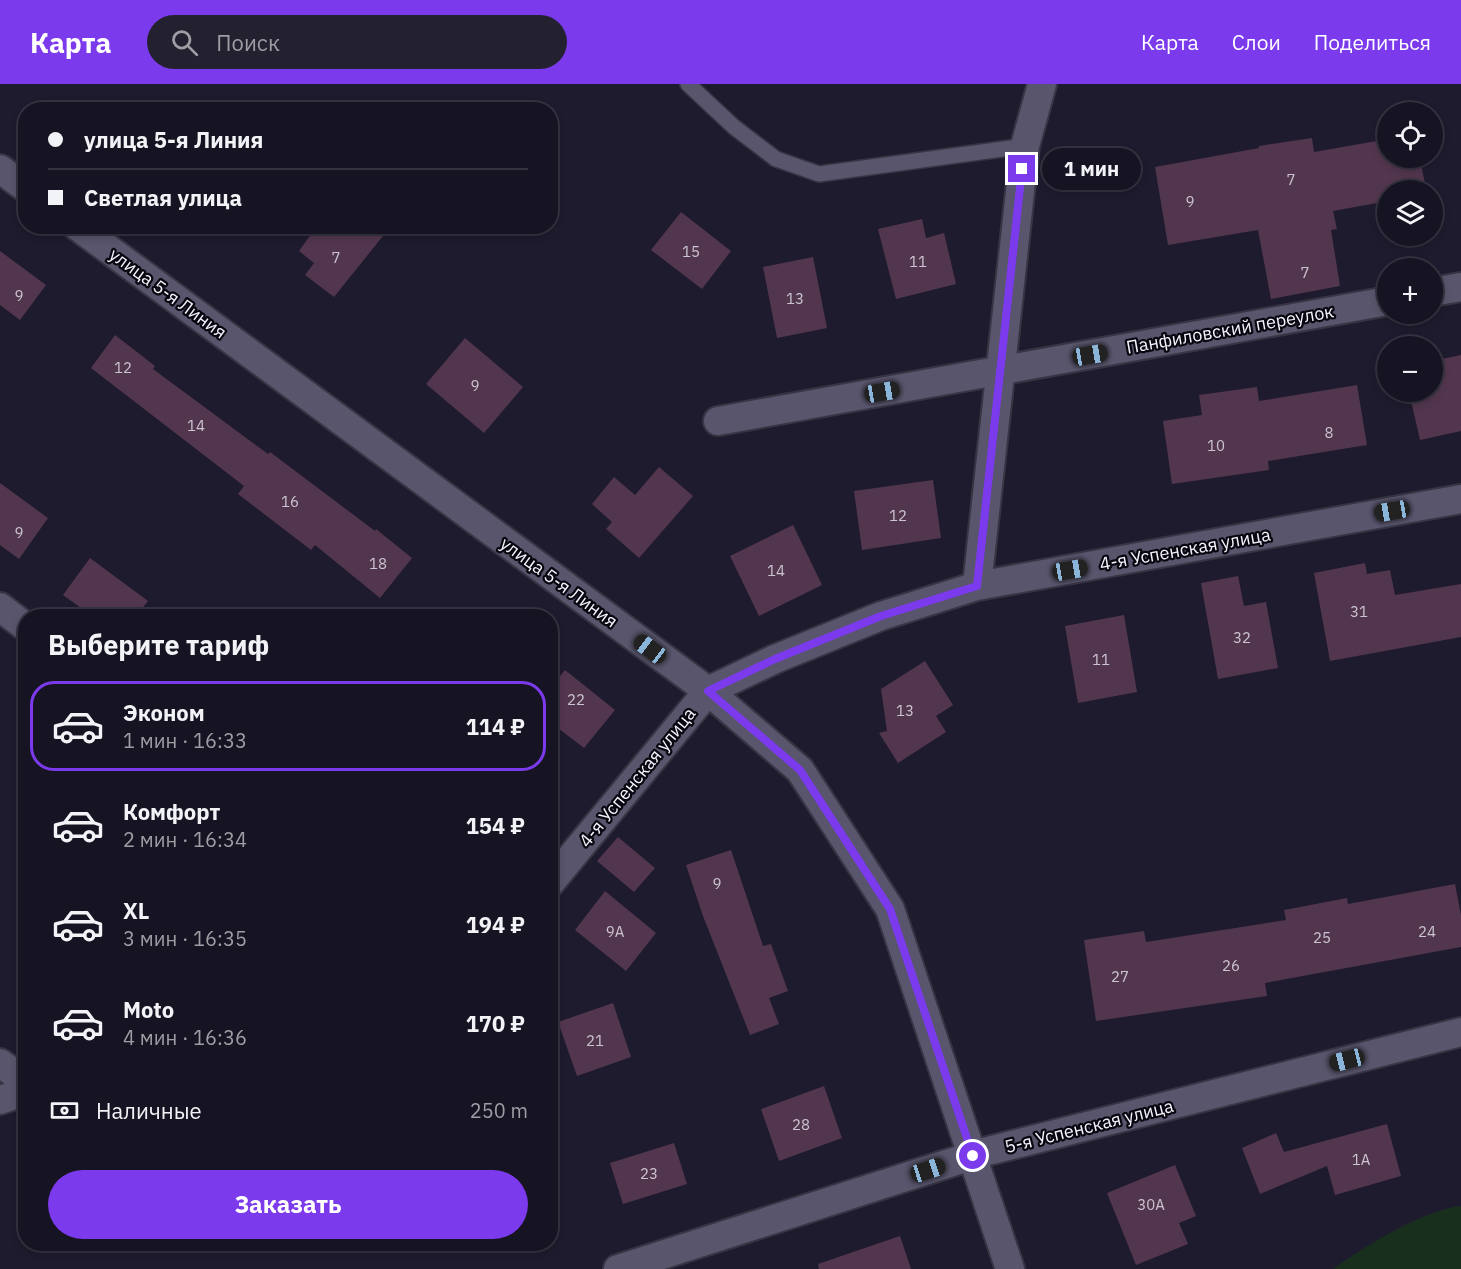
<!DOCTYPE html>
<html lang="ru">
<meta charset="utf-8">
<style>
:root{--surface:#161422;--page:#23212f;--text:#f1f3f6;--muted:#9e9ea5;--line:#353340;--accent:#7c3aed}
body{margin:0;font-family:"IBM Plex Sans",sans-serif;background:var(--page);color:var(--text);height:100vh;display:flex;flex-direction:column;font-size:22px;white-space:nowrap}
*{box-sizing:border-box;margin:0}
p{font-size:20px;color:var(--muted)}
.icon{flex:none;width:33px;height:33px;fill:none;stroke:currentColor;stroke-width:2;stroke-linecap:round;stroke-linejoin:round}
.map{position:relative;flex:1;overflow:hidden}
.panel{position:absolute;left:18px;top:525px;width:540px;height:642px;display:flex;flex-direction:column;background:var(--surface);border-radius:24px;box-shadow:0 3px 9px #0003,0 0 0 2px var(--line)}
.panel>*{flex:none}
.top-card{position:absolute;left:18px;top:18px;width:540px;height:132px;border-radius:24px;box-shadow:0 3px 9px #0003,0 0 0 2px var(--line);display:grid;align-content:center;height:132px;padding:0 30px;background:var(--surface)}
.fabs{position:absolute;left:1377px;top:18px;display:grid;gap:12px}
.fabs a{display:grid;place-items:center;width:66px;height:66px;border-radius:50%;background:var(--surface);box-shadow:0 3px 9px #0003,0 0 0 2px var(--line);font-size:30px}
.end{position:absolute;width:27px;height:27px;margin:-14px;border:8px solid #7c3aed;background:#fff;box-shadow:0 0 0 3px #fff}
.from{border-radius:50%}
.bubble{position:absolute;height:42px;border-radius:21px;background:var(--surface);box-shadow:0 3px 9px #0003,0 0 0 2px var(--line);font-size:20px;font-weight:800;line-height:42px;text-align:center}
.car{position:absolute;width:18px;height:36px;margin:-18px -9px;border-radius:8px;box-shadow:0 0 4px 2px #0007;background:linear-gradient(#222 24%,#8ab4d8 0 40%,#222 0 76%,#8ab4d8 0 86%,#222 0)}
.top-card b{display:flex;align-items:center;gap:21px;height:57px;font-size:22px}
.top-card b+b{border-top:2px solid var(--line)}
.top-card i{width:15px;height:15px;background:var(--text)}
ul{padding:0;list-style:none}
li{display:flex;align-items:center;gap:18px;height:90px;margin:0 12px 9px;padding:0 18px;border:3px solid transparent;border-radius:24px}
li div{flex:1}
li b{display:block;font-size:22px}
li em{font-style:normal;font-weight:800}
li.active{border-color:var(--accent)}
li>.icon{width:54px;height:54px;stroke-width:1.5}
h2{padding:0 30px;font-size:27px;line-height:72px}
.pay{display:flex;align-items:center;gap:15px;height:66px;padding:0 30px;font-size:22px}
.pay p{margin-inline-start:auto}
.action{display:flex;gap:12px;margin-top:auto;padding:12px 30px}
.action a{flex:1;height:69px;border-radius:36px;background:var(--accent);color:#fff;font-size:24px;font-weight:800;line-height:69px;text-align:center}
header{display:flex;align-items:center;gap:36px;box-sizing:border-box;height:84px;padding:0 30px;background:var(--accent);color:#fff}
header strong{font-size:28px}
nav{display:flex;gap:33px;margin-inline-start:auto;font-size:21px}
.search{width:420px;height:54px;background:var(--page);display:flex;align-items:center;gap:15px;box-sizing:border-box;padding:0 21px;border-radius:33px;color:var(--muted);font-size:22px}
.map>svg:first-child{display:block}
.green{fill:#182f1e}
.building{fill:#52364e}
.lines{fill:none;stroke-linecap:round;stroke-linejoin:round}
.lane-casing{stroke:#373544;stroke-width:18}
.street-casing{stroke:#373544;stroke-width:32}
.lane{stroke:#58556c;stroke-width:15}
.street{stroke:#58556c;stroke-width:28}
.route{stroke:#7c3aed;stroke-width:8}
.labels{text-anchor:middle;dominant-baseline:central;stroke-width:4.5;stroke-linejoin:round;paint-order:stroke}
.number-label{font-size:15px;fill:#ccc4d2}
.street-label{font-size:18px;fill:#f4f3fe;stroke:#08070f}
</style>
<header>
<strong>Карта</strong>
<div class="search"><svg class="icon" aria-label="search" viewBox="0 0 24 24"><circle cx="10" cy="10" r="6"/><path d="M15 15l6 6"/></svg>Поиск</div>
<nav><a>Карта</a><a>Слои</a><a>Поделиться</a></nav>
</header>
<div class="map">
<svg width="1461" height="1185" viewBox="0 0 1461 1185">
<rect width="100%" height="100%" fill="#1e1b2e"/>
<path class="green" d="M1461,1122V1185H1333C1365,1162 1423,1126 1461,1122Z"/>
<path class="building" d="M1312,54L1314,68L1388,55V74H1420L1426,106H1388V117L1333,127L1337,145L1331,146L1340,202L1271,215L1258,146L1168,161L1155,83L1259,64V62Z
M681,128L731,167L702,205L651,166Z
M922,135L926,154L944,149L956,200L896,215L878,145Z
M317,142H391L334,213L305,191L314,179L299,167Z
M0,167L46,201L20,236L0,221Z
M813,173L827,244L777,254L763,183Z
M115,251L155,282L153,285L268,370L270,368L375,447L376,445L412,474L380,514L315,461L311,466L238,410L244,402L91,284Z
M465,254L523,303L484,349L426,300Z
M1461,271V347L1420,356L1409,308H1432V277Z
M1357,301L1367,361L1268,377L1269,386L1172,400L1163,337L1202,331L1199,311L1257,303L1259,317Z
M659,383L693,412L639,474L606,445L612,438L592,420L614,393L635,411Z
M933,396L941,454L862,466L854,407Z
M0,399L48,434L19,475L0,461Z
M793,441L822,501L759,532L730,472Z
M90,474L148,517L136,532H92L63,511Z
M1365,479L1367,490L1390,486L1395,511L1461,500V553L1330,577L1314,489Z
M1238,492L1244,522L1266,518L1278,584L1218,595L1201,499Z
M1124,531L1137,608L1078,619L1065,542Z
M925,577L953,621L936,632L946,648L898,679L879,649L887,647L881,605Z
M565,586L615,626L584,664L550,638V604Z
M618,753L655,784L634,808L597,777Z
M731,766L763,862L771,860L788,907L769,914L779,940L750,951L703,832L686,781Z
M1455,800L1461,831V863L1265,899L1267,912L1096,937L1084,856L1144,847L1146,858L1286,836L1284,826L1347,814L1348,820Z
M605,807L656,849L626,887L575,846Z
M613,919L631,973L577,992L558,938Z
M824,1002L842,1054L779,1077L761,1025Z
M1387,1040L1401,1092L1335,1111L1327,1082L1260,1110L1242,1064L1276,1049L1284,1068Z
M674,1059L687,1100L623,1120L610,1079Z
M1175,1081L1196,1132L1179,1139L1188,1160L1136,1181L1107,1109Z
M900,1152L911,1185H819L818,1180Z"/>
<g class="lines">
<g class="lane-casing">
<path id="lane" d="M688,0L734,43L776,75L819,90L1025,62"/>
</g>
<g class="street-casing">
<path id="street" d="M0,85L26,104
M77,142L708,607L800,686L890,825L1010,1185
M1432,208L1461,203
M718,337L1388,217
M977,502L1025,62L1042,0
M0,523L26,543
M550,799L708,607L775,575L881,532L977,502L1461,415
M0,979L26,998
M0,1016L26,1007
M618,1185L984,1068L1461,948"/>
</g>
<use href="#lane" class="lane"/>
<use href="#street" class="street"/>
</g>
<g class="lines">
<path class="route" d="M973,1072L890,825L800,686L708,607L775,575L881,532L977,502L1022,85"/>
</g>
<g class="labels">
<g class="number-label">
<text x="1291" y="95">7</text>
<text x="1190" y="117">9</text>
<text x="691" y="167">15</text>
<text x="336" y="173">7</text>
<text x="918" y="177">11</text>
<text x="1305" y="188">7</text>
<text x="19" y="211">9</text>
<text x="795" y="214">13</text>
<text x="123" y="283">12</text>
<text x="475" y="301">9</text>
<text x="196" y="341">14</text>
<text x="1329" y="348">8</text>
<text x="1216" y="361">10</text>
<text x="290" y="417">16</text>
<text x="898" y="431">12</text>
<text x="19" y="448">9</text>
<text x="378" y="479">18</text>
<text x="776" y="486">14</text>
<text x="1359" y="527">31</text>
<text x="1242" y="553">32</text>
<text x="1101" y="575">11</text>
<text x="576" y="615">22</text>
<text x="905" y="626">13</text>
<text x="717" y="799">9</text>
<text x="615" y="847">9А</text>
<text x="1427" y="847">24</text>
<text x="1322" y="853">25</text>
<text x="1231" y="881">26</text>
<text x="1120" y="892">27</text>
<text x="595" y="956">21</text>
<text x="801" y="1040">28</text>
<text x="1361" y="1075">1А</text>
<text x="649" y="1089">23</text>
<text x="1151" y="1120">30А</text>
</g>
<g class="street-label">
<text transform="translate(168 209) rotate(36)">улица 5-я Линия</text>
<text transform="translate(1230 245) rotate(-10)">Панфиловский переулок</text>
<text transform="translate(1185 465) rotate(-10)">4-я Успенская улица</text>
<text transform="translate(559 498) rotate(36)">улица 5-я Линия</text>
<text transform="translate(637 693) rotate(-51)">4-я Успенская улица</text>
<text transform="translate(1089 1042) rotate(-14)">5-я Успенская улица</text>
</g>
</g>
</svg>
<div class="fabs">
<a><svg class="icon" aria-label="locate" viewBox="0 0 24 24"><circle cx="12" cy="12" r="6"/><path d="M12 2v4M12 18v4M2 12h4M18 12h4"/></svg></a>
<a><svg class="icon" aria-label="layers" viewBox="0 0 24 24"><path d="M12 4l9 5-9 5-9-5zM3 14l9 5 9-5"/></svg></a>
<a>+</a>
<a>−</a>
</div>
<i class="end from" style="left:973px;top:1072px"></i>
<i class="end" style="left:1022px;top:85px"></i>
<div class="bubble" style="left:1042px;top:64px;width:99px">1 мин</div>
<i class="car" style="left:1090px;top:271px;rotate:80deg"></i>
<i class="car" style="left:882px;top:308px;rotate:80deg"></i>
<i class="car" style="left:1392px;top:427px;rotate:260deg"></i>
<i class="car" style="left:1070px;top:486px;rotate:80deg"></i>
<i class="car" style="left:650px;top:565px;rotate:307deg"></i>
<i class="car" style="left:1347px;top:976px;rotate:256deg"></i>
<i class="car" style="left:928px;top:1086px;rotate:72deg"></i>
<div class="top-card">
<b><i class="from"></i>улица 5-я Линия</b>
<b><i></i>Светлая улица</b>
</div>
<section class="panel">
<h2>Выберите тариф</h2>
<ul>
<li class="active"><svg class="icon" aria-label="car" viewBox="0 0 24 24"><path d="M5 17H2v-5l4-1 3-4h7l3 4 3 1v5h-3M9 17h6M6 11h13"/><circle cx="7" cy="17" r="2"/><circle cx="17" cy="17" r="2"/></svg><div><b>Эконом</b><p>1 мин · 16:33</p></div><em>114 ₽</em></li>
<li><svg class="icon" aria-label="car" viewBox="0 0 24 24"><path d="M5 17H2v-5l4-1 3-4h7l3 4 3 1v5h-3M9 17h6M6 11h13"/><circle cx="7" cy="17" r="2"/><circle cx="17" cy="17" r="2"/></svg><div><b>Комфорт</b><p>2 мин · 16:34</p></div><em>154 ₽</em></li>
<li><svg class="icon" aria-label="car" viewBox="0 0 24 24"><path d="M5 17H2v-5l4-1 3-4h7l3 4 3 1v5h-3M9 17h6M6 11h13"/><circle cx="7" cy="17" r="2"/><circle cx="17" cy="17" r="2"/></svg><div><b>XL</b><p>3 мин · 16:35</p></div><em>194 ₽</em></li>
<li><svg class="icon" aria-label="car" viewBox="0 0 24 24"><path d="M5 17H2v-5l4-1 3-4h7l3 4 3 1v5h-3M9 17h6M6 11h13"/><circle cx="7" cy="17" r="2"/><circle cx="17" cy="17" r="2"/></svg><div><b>Moto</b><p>4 мин · 16:36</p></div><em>170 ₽</em></li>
</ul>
<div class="pay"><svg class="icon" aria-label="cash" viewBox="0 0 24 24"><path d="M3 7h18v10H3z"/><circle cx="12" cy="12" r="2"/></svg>Наличные<p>250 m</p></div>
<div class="action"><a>Заказать</a></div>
</section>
</div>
